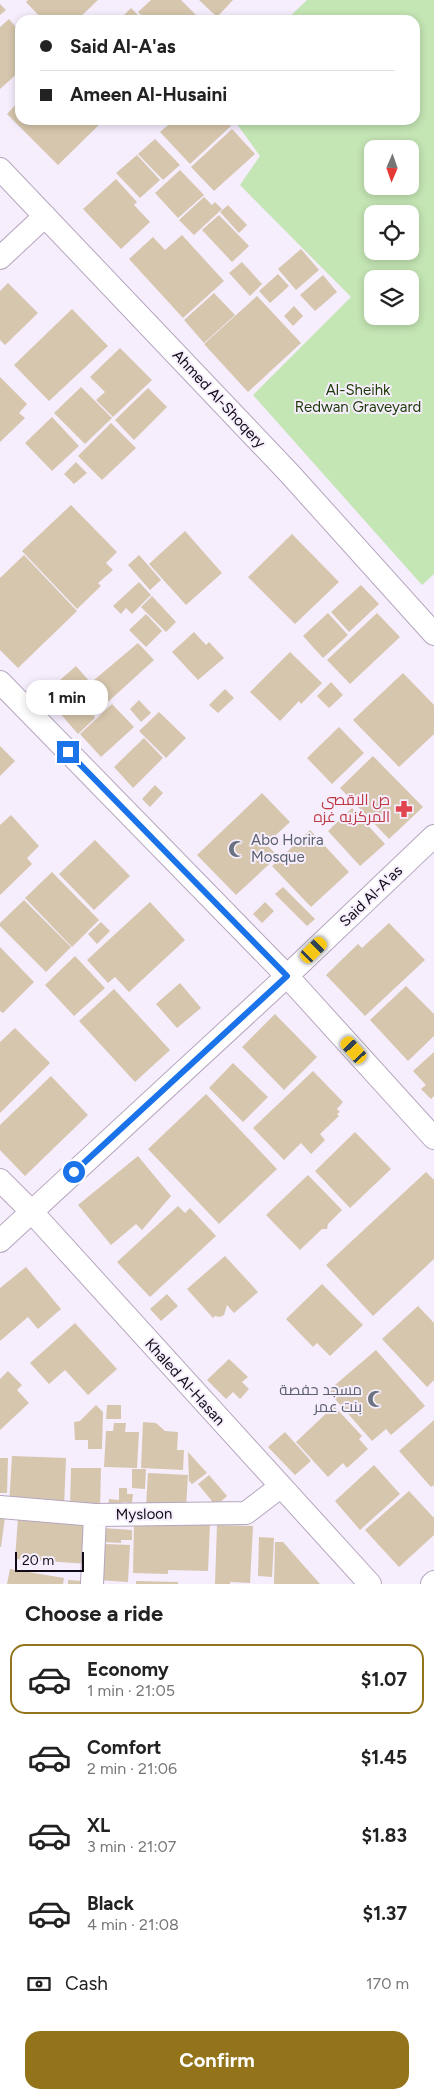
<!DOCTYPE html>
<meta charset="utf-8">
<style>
:root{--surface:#fff;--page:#f2f2f2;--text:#222;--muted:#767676;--line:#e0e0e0;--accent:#94741b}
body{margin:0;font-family:Figtree,Cairo,sans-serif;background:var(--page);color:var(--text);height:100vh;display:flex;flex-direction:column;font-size:19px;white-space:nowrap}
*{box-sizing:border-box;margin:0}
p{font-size:16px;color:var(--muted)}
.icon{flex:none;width:28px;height:28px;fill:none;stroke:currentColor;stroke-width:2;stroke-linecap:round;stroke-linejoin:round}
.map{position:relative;height:1584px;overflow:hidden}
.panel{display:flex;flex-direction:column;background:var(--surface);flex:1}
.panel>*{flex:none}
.hud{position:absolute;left:15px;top:15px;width:405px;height:110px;border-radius:15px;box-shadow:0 2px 8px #0003;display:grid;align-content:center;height:110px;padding:0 25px;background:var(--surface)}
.needle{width:32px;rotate:182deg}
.fabs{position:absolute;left:364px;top:140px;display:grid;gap:10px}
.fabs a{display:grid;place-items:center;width:55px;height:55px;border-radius:10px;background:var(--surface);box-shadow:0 2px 8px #0003;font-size:25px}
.scale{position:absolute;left:15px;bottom:12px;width:69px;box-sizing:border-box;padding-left:5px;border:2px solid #110c14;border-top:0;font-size:14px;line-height:18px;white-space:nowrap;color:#110c14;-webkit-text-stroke:4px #f6edfd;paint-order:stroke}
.end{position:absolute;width:22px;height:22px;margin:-11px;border:6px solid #1a73e8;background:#fff;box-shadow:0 0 0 2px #fff}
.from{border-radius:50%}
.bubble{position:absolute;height:35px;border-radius:15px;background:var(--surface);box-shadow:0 2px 8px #0003;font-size:16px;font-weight:700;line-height:35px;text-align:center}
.car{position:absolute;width:15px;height:30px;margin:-15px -8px;border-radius:6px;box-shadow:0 0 4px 1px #0007;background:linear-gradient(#f5c518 24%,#345 0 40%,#f5c518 0 76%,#345 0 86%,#f5c518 0)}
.hud b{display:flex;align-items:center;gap:18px;height:48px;font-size:19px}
.hud b+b{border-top:1px solid var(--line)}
.hud i{width:12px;height:12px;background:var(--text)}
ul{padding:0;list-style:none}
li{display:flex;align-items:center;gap:15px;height:70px;margin:0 10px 8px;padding:0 15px;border:2px solid transparent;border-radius:15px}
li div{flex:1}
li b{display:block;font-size:19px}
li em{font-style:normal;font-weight:700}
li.current{border-color:var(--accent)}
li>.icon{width:45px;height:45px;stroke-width:1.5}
h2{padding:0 25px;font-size:22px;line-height:60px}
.pay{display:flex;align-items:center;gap:12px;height:55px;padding:0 25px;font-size:19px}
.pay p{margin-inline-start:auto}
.primary-button{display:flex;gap:10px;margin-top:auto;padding:10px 25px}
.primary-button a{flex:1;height:58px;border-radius:15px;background:var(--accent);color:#fff;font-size:20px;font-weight:700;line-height:58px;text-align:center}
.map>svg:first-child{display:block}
.green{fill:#c4e5b4;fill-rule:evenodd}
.building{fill:#d6c6ad}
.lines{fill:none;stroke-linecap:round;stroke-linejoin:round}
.minor-casing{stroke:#b5a6bf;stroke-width:24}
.minor{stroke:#fff;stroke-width:22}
.route{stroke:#1a73e8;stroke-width:6}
.labels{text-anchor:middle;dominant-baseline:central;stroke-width:4;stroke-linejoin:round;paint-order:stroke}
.park-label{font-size:15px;fill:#1d3c07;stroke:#f6edfd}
.street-label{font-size:15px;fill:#110c14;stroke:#f6edfd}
.health-label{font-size:15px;fill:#be3a42;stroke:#f6edfd;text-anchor:end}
.worship-label{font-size:15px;fill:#5b616d;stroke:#f6edfd;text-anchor:start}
</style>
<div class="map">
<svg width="434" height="1584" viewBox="0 0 434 1584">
<rect width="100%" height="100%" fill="#f6edfd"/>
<path class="green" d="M307,0H434V574L422,585L253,395L351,297L240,185L260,156L234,120H415V20H286ZM372,149H410V186H372ZM372,214H410V251H372ZM372,279H410V316H372Z"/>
<path class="building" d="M28,0H98L77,20H43L26,2Z
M151,0H181L201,20H146L138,12Z
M199,0H233L217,17Z
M0,4L6,10L0,15Z
M131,8L143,20H119Z
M9,19L20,32V71L0,89V27Z
M20,100V120H104L58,165L7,114Z
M174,120H225L231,126L190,164L160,132Z
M232,129L255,154L214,191L191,167Z
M155,139L180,165L163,180L138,154Z
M137,155L160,180L140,198L116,173Z
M180,170L204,195L178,218L155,193Z
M116,179L137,202L134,205L150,222L121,249L83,209Z
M204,197L212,205L215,202L222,209L194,235L179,220Z
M228,205L247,225L239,233L220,212Z
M219,215L249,246L232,262L202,230Z
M182,235L224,281L183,318L129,259L153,237L165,250Z
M301,249L319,270L296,290L278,269Z
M242,262L262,284L250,296L229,273Z
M278,274L289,286L270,303L259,291Z
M323,275L337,292L315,311L300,295Z
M8,283L38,313L5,345L0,340V291Z
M214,293L235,315L204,343L184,320Z
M257,296L301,343L248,392L204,344Z
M294,306L303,316L293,326L284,316Z
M72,309L108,346L49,401L14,365Z
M120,348L152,380L113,417L96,400L105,392L90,377Z
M0,377L27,404L19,413L25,418L0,442Z
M81,387L112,418L85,444L54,413Z
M148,388L167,407L134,440L115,420Z
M52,417L79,446L52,471L25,443Z
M111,423L136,448L102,480L78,456Z
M76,462L87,473L74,484L64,474Z
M71,505L117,552L106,563L113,570L98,583L101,586L77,609L22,551Z
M185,531L222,573L186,605L149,564Z
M292,534L339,582L295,624L248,577Z
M24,555L77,611L18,668L0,650V578Z
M139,555L161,580L150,590L128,565Z
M139,582L151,595L132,614L126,608L121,614L113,606Z
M361,585L379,604L349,632L331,612Z
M152,596L176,622L166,632L141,607Z
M328,613L348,635L323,658L303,636Z
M377,613L400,637L350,684L327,660Z
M146,614L162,631L146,647L129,630Z
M194,632L206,645L209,642L224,658L198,680L172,652Z
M138,643L154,660L99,710L81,691Z
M290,652L322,683L301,704L299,701L280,721L250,692Z
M76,666L90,682L74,696L80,704L78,705L81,708L89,700L98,711L94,716L95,718L78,734L58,711L68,701L57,711L43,695Z
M403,673L434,705V734L399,767L353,720Z
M331,682L343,695L329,708L317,696Z
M225,689L234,698L218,713L209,705Z
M139,700L151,713L141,722L130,709Z
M112,704L134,727L101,757L80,734Z
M159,712L186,738L166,758L139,731Z
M339,727L364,753L332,784L307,758Z
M144,738L163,758L133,788L114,767Z
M0,746L15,761L0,776Z
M373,756L423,807L389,839L340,788Z
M155,785L163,793L150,807L142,799Z
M262,793L290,822L266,844L278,856L236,895L197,855Z
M352,808L385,844L360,866L328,831Z
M11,815L39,846L27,858L32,864L0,895V825Z
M310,830L349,872L311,907L272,866Z
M95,840L130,876L94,910L59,874Z
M52,872L99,920L72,947L25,898Z
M283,887L315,919L307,926L275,894Z
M24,900L71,947L46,972L0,926V923Z
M150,902L185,940L129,992L115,977L108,983L87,960Z
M265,902L274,911L262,923L253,914Z
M101,922L110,931L97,944L88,934Z
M389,923L425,960L365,1016L326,975L358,944L362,948Z
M0,947L34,982L3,1013L0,1011Z
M75,956L105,988L74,1016L45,985Z
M180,983L201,1008L177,1028L156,1004Z
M406,986L434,1014V1036L408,1061L370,1020Z
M114,989L170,1050L135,1082L79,1021Z
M275,1014L317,1057L284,1090L242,1047Z
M15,1028L50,1063L0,1113V1042Z
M434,1052V1096L431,1099L421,1089L426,1085L413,1071Z
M233,1063L268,1097L243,1122L209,1088Z
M313,1071L343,1102L337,1109L340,1112L337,1114L339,1116L320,1134L325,1140L311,1154L301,1143L284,1160L253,1128Z
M51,1076L88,1115L25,1176L0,1150V1125Z
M206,1094L277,1169L219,1224L148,1149Z
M355,1132L391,1169L350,1208L315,1171Z
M138,1156L171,1196L142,1230L136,1224L111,1245L78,1205Z
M426,1172L434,1180V1259L373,1316L326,1265Z
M308,1175L342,1210L328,1224L327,1229H322L300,1250L266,1215Z
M178,1206L185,1213L190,1208L216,1236L150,1297L117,1262Z
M225,1256L258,1292L234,1313L227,1305L224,1315L220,1317L215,1316L213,1318L187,1289Z
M26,1267L61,1309L38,1329L28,1317L0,1341V1288Z
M322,1284L363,1325L330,1356L317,1343L313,1347L286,1319Z
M167,1294L178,1306L161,1321L150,1309Z
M418,1306L434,1323V1380L427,1387L382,1339Z
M75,1323L117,1369L88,1395L65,1370L49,1384L30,1363Z
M376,1350L425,1406L391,1435L386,1429L372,1441L328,1391Z
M229,1359L248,1377L242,1382L249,1389L240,1399L233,1392L226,1399L207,1380Z
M8,1371L22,1385L17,1390L29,1403L0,1430V1379Z
M96,1405L103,1412L102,1449H88V1440H75L74,1422L80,1421Z
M107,1405H121V1419H106Z
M334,1406L362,1436L359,1439L368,1449L347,1468L343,1463L328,1477L296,1442Z
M434,1420V1485L431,1487L399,1451Z
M143,1422L156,1423L165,1431L178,1432L177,1450H184L183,1470L141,1468Z
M114,1423H126L125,1432H139L137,1468L104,1467L106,1431H113Z
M285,1432L311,1461L295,1475L268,1447Z
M188,1452L207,1473L192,1484L189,1481Z
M12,1456L66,1458L64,1507L9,1505Z
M0,1458H8L7,1493H0Z
M374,1465L400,1494L360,1530L335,1501Z
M71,1468H101L100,1508L70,1507Z
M132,1469H146L145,1489L132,1488Z
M148,1473L188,1475L186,1508L146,1506Z
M209,1475L227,1496L216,1506L198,1484Z
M119,1488H127V1494H133L132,1503L122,1502V1507L108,1506L109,1499L119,1500Z
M409,1491L434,1518V1535L399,1567L365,1530Z
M0,1509L6,1510L1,1547H0Z
M18,1518L91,1523L89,1564L15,1559Z
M134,1521L210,1524L208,1571L168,1570V1574L133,1573Z
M217,1525L253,1526L250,1583L230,1582V1584H215Z
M103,1528L132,1530V1540H121V1543L103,1542Z
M259,1537L274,1538L272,1577L258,1576Z
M275,1542H283L320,1584H274Z
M105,1544L130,1545L128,1582L98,1580Z
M10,1569L64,1578L63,1584H7Z
M68,1580L82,1581V1584H68Z
M136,1581L178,1582V1584H136Z"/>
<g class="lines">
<g class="minor-casing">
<path id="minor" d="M0,169L290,474L434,634
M0,258L45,216
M0,682L287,976L434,1138
M0,1180L31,1211L370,1584
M0,1241L287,976L434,836
M0,1507L95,1515L246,1513L280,1487
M92,1584L95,1515
M432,1584L434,1582"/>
</g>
<use href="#minor" class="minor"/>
</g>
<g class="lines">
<path class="route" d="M68,752L287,976L74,1172"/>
</g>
<defs>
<g id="pharmacy-bare" transform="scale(1.35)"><path d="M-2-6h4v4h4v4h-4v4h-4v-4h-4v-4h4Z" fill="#e0444e" stroke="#f6edfd" stroke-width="2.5" paint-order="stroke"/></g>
<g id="mosque-bare" transform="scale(1.35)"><path d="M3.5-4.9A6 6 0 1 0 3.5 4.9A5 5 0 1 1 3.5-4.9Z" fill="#6b7280" stroke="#f6edfd" stroke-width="2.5" paint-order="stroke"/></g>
</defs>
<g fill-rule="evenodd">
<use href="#pharmacy-bare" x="404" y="809"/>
<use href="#mosque-bare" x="237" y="849"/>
<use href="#mosque-bare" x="376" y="1399"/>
</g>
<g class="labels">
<g class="park-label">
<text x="358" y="390">Al-Sheihk<tspan x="358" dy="17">Redwan Graveyard</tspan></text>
</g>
<g class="street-label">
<text transform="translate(219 399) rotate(47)">Ahmed Al-Shoqery</text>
<text transform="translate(371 896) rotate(-44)">Said Al-A'as</text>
<text transform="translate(185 1382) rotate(48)">Khaled Al-Hasan</text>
<text transform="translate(144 1514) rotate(-1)">Mysloon</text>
</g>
<g class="health-label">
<text x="390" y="800">ص الاقصى<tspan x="390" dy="17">المركزيه غزه</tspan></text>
</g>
<g class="worship-label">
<text x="251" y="840">Abo Horira<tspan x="251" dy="17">Mosque</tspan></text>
<text x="362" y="1390" text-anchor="end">مسجد حفصة<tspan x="362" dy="17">بنت عمر</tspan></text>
</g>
</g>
</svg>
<div class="fabs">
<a><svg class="needle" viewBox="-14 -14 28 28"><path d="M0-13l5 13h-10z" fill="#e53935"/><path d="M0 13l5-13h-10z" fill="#767676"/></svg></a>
<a><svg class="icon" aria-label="locate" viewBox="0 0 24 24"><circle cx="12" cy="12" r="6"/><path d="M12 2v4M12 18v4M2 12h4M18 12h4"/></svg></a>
<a><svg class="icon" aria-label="layers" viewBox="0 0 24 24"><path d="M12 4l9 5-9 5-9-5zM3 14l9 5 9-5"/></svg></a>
</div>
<div class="scale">20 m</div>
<i class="end from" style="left:74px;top:1172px"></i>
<i class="end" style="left:68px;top:752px"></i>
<div class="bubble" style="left:26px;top:680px;width:82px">1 min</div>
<i class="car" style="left:314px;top:950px;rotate:46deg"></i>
<i class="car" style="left:354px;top:1050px;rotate:318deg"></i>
<div class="hud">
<b><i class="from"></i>Said Al-A'as</b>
<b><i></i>Ameen Al-Husaini</b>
</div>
</div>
<section class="panel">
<h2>Choose a ride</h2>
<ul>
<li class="current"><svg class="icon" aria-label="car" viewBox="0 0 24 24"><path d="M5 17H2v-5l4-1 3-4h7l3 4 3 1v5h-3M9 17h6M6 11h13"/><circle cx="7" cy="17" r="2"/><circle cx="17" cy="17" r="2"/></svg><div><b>Economy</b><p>1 min · 21:05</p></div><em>$1.07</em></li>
<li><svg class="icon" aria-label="car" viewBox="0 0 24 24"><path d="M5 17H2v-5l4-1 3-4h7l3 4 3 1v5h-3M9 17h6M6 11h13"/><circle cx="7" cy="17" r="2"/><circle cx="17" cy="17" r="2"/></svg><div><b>Comfort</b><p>2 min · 21:06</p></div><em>$1.45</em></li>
<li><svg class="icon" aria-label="car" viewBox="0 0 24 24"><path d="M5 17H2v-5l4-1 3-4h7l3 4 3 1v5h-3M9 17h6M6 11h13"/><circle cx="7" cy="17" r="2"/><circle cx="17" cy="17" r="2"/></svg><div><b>XL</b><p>3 min · 21:07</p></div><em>$1.83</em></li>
<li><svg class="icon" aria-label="car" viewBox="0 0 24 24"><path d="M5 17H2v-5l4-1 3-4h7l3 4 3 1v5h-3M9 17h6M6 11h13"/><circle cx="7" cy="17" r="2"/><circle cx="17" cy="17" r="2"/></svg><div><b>Black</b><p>4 min · 21:08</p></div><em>$1.37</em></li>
</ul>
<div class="pay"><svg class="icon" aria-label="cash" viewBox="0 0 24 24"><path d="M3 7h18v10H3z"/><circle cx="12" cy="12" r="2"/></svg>Cash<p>170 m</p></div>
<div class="primary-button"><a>Confirm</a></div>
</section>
